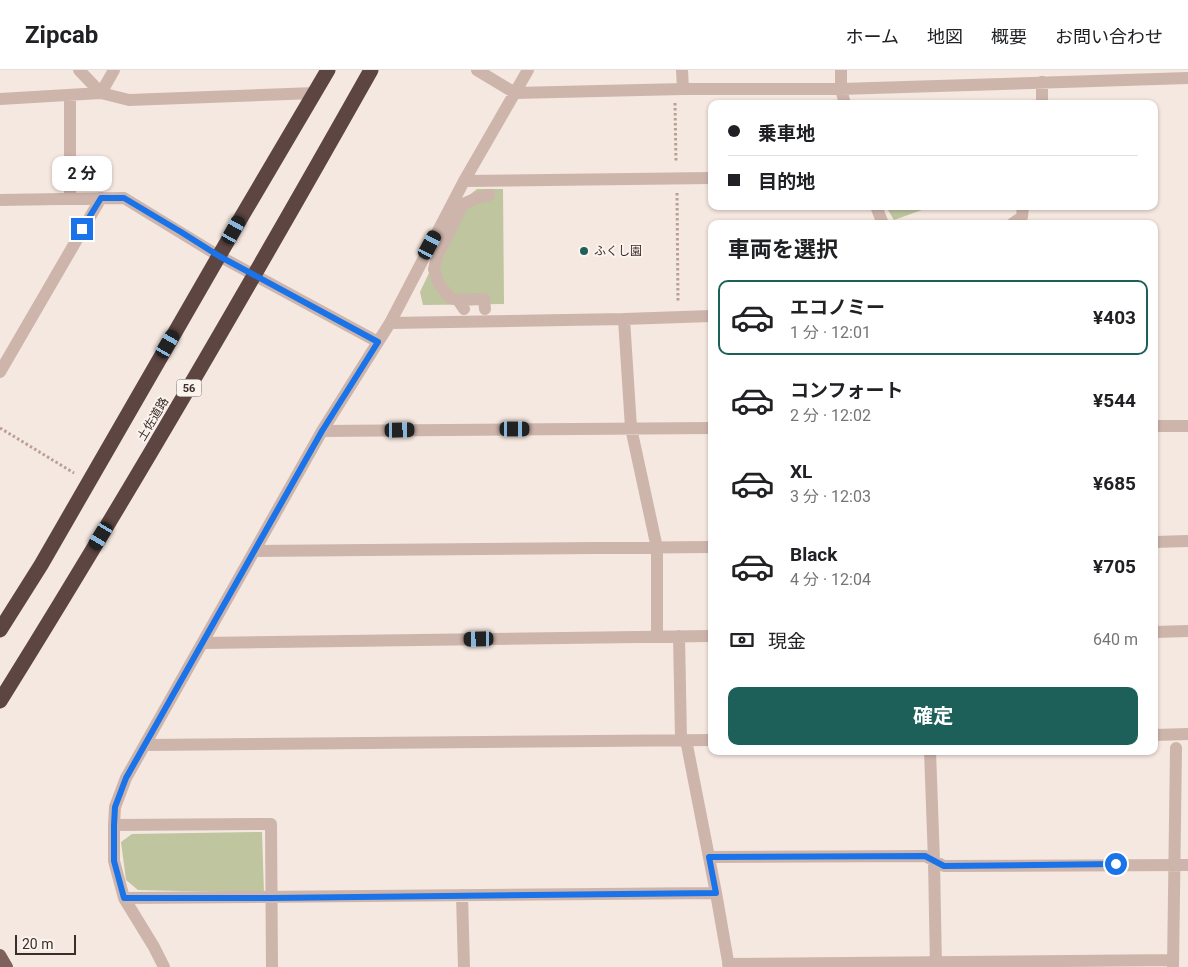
<!DOCTYPE html>
<html lang="ja">
<meta charset="utf-8">
<style>
:root{--surface:#fff;--page:#f6f6f6;--text:#202124;--muted:#757577;--line:#e0e0e0;--accent:#1d605a}
body{margin:0;font-family:Roboto,"Noto Sans JP",sans-serif;background:var(--page);color:var(--text);height:100vh;display:flex;flex-direction:column;font-size:19px;white-space:nowrap}
*{box-sizing:border-box;margin:0}
p{font-size:16px;color:var(--muted)}
.icon{flex:none;width:28px;height:28px;fill:none;stroke:currentColor;stroke-width:2;stroke-linecap:round;stroke-linejoin:round}
.map{position:relative;flex:1;overflow:hidden}
.panel{position:absolute;left:708px;top:150px;width:450px;height:535px;display:flex;flex-direction:column;background:var(--surface);border-radius:10px;box-shadow:0 1px 4px #0004}
.panel>*{flex:none}
.top-card{position:absolute;left:708px;top:30px;width:450px;height:110px;border-radius:10px;box-shadow:0 1px 4px #0004;display:grid;align-content:center;height:110px;padding:0 20px;background:var(--surface)}
.scale{position:absolute;left:15px;bottom:12px;width:61px;box-sizing:border-box;padding-left:5px;border:2px solid #3b2d2a;border-top:0;font-size:14px;line-height:18px;white-space:nowrap;color:#3b2d2a;-webkit-text-stroke:4px #fbf3ed;paint-order:stroke}
.end{position:absolute;width:22px;height:22px;margin:-11px;border:6px solid #1a73e8;background:#fff;box-shadow:0 0 0 2px #fff}
.from{border-radius:50%}
.bubble{position:absolute;height:35px;border-radius:10px;background:var(--surface);box-shadow:0 1px 4px #0004;font-size:16px;font-weight:700;line-height:35px;text-align:center}
.car{position:absolute;width:15px;height:30px;margin:-15px -8px;border-radius:6px;box-shadow:0 0 4px 1px #0007;background:linear-gradient(#222 24%,#8ab4d8 0 40%,#222 0 76%,#8ab4d8 0 86%,#222 0)}
.top-card b{display:flex;align-items:center;gap:18px;height:48px;font-size:19px}
.top-card b+b{border-top:1px solid var(--line)}
.top-card i{width:12px;height:12px;background:var(--text)}
ul{padding:0;list-style:none}
li{display:flex;align-items:center;gap:15px;height:75px;margin:0 10px 8px;padding:0 10px;border:2px solid transparent;border-radius:10px}
li div{flex:1}
li b{display:block;font-size:19px}
li em{font-style:normal;font-weight:700}
li.current{border-color:var(--accent)}
li>.icon{width:45px;height:45px;stroke-width:1.5}
h2{padding:0 20px;font-size:22px;line-height:60px}
.pay{display:flex;align-items:center;gap:12px;height:55px;padding:0 20px;font-size:19px}
.pay p{margin-inline-start:auto}
.cta{display:flex;gap:10px;margin-top:auto;padding:10px 20px}
.cta a{flex:1;height:58px;border-radius:10px;background:var(--accent);color:#fff;font-size:20px;font-weight:700;line-height:58px;text-align:center}
header{display:flex;align-items:center;gap:30px;box-sizing:border-box;height:70px;padding:0 25px;background:var(--surface);border-bottom:1px solid var(--line)}
header strong{font-size:24px}
nav{display:flex;gap:28px;margin-inline-start:auto;font-size:18px}
.map>svg:first-child{display:block}
.green{fill:#bec59f}
.lines{fill:none;stroke-linecap:round;stroke-linejoin:round}
.path{stroke:#ba9f95;stroke-width:3;stroke-dasharray:2.5 2.5;stroke-linecap:butt}
.minor{stroke:#ceb5ab;stroke-width:12}
.major{stroke:#7e615b;stroke-width:12}
.highway{stroke:#5d4541;stroke-width:15}
.route{stroke:#1a73e8;stroke-width:6}
.poi-dot{fill:#1d605a;stroke:#fbf3ed;stroke-width:2}
.labels{text-anchor:middle;dominant-baseline:central;stroke-width:4;stroke-linejoin:round;paint-order:stroke}
.shield{fill:#fbf3ed;stroke:#756864;stroke-width:1}
.shield-label{font-size:11px;font-weight:bold;fill:#3b2d2a}
.poi-label{font-size:12px;fill:#3b2d2a;stroke:#fbf3ed;text-anchor:start}
.street-label{font-size:12px;fill:#3b2d2a;stroke:#fbf3ed}
</style>
<header>
<strong>Zipcab</strong>
<nav><a>ホーム</a><a>地図</a><a>概要</a><a>お問い合わせ</a></nav>
</header>
<div class="map">
<svg width="1188" height="897" viewBox="0 0 1188 897">
<rect width="100%" height="100%" fill="#f5e8e0"/>
<path class="green" d="M477,119H503L504,234L423,235L420,222L437,186L467,127Z
M899,136H933L894,150L888,140Z
M262,762L264,823L138,820L126,810L121,772L132,764Z"/>
<g class="lines">
<path class="path" d="M675,33L676,92
M677,123L678,232
M0,358L74,403"/>
<path class="minor" d="M79,0L101,23
M477,0L515,23L683,19H841L1188,8
M682,0L683,19
M841,0V19L845,34
M1042,12V34
M101,23L114,0
M70,25V129
M0,29L101,23L129,30L315,23
M464,111L711,108
M0,130L124,128L219,186L378,272
M876,136L883,154
M1012,154L1022,147L1023,136
M458,230L484,229L485,239
M464,239L458,230L450,228L439,214L434,199L437,186L463,134L477,128L489,125
M624,249L631,358L657,478V567
M390,253L624,249L711,246
M0,302L101,128
M1154,356H1188
M322,361L711,358
M1154,472L1188,471
M254,481L711,477
M1154,562L1188,561
M679,566L681,669
M203,573L711,566
M1154,665L1188,664
M686,670L716,823L729,897
M145,675L711,670
M930,681L934,791L936,897
M114,755L271,754L272,897
M709,787L925,786L944,796L1188,795
M462,825L464,897
M124,828L716,823
M728,894L1173,890
M164,897L154,877L124,828L114,791V755L115,737L126,708L322,361L390,253L464,111L528,0
M1173,897L1176,678"/>
<path class="major" d="M0,885L7,897"/>
<path class="highway" d="M0,560L41,495L242,146L328,0
M0,631C129,424 251,213 371,0"/>
</g>
<g class="lines">
<path class="route" d="M82,159L101,128H124L181,162L219,186L378,272L322,361L126,708L115,737L114,755V791L124,828H271L716,823L709,787L925,786L944,796L1116,794"/>
</g>
<circle class="poi-dot" cx="584" cy="181" r="5"/>
<g class="labels">
<rect class="shield" x="176.5" y="309.5" width="25" height="17" rx="4"/>
<g class="shield-label">
<text x="189" y="318">56</text>
</g>
<g class="poi-label">
<text x="594" y="181">ふくし園</text>
</g>
<g class="street-label">
<text transform="translate(153 349) rotate(-59)">土佐道路</text>
</g>
</g>
</svg>
<div class="scale">20 m</div>
<i class="end from" style="left:1116px;top:794px"></i>
<i class="end" style="left:82px;top:159px"></i>
<div class="bubble" style="left:52px;top:86px;width:60px">2 分</div>
<i class="car" style="left:234px;top:160px;rotate:29deg"></i>
<i class="car" style="left:430px;top:175px;rotate:28deg"></i>
<i class="car" style="left:168px;top:274px;rotate:30deg"></i>
<i class="car" style="left:515px;top:359px;rotate:90deg"></i>
<i class="car" style="left:400px;top:360px;rotate:89deg"></i>
<i class="car" style="left:101px;top:466px;rotate:211deg"></i>
<i class="car" style="left:479px;top:569px;rotate:269deg"></i>
<div class="top-card">
<b><i class="from"></i>乗車地</b>
<b><i></i>目的地</b>
</div>
<section class="panel">
<h2>車両を選択</h2>
<ul>
<li class="current"><svg class="icon" aria-label="car" viewBox="0 0 24 24"><path d="M5 17H2v-5l4-1 3-4h7l3 4 3 1v5h-3M9 17h6M6 11h13"/><circle cx="7" cy="17" r="2"/><circle cx="17" cy="17" r="2"/></svg><div><b>エコノミー</b><p>1 分 · 12:01</p></div><em>¥403</em></li>
<li><svg class="icon" aria-label="car" viewBox="0 0 24 24"><path d="M5 17H2v-5l4-1 3-4h7l3 4 3 1v5h-3M9 17h6M6 11h13"/><circle cx="7" cy="17" r="2"/><circle cx="17" cy="17" r="2"/></svg><div><b>コンフォート</b><p>2 分 · 12:02</p></div><em>¥544</em></li>
<li><svg class="icon" aria-label="car" viewBox="0 0 24 24"><path d="M5 17H2v-5l4-1 3-4h7l3 4 3 1v5h-3M9 17h6M6 11h13"/><circle cx="7" cy="17" r="2"/><circle cx="17" cy="17" r="2"/></svg><div><b>XL</b><p>3 分 · 12:03</p></div><em>¥685</em></li>
<li><svg class="icon" aria-label="car" viewBox="0 0 24 24"><path d="M5 17H2v-5l4-1 3-4h7l3 4 3 1v5h-3M9 17h6M6 11h13"/><circle cx="7" cy="17" r="2"/><circle cx="17" cy="17" r="2"/></svg><div><b>Black</b><p>4 分 · 12:04</p></div><em>¥705</em></li>
</ul>
<div class="pay"><svg class="icon" aria-label="cash" viewBox="0 0 24 24"><path d="M3 7h18v10H3z"/><circle cx="12" cy="12" r="2"/></svg>現金<p>640 m</p></div>
<div class="cta"><a>確定</a></div>
</section>
</div>
